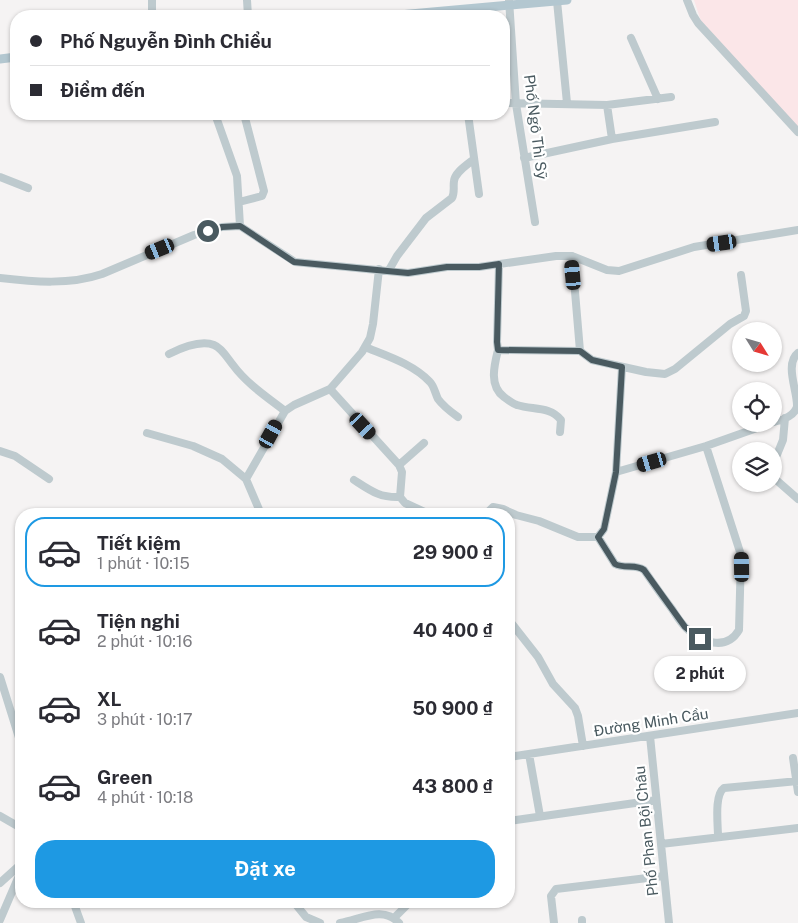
<!DOCTYPE html>
<html lang="vi">
<meta charset="utf-8">
<style>
:root{--surface:#fff;--page:#f2f2f3;--text:#2b2b33;--muted:#7c7c81;--line:#e1e1e2;--accent:#1e99e3}
body{margin:0;font-family:"Public Sans",sans-serif;background:var(--page);color:var(--text);height:100vh;display:flex;flex-direction:column;font-size:19px;white-space:nowrap}
*{box-sizing:border-box;margin:0}
p{font-size:16px;color:var(--muted)}
.icon{flex:none;width:28px;height:28px;fill:none;stroke:currentColor;stroke-width:2;stroke-linecap:round;stroke-linejoin:round}
.map{position:relative;flex:1;overflow:hidden}
.panel{position:absolute;left:15px;top:508px;width:500px;height:400px;display:flex;flex-direction:column;background:var(--surface);border-radius:20px;box-shadow:0 1px 4px #0004}
.panel>*{flex:none}
.hud{position:absolute;left:10px;top:10px;width:500px;height:110px;border-radius:20px;box-shadow:0 1px 4px #0004;display:grid;align-content:center;height:110px;padding:0 20px;background:var(--surface)}
.needle{width:32px;rotate:127deg}
.tools{position:absolute;left:732px;top:322px;display:grid;gap:10px}
.tools a{display:grid;place-items:center;width:50px;height:50px;border-radius:50%;background:var(--surface);box-shadow:0 1px 4px #0004;font-size:25px}
.end{position:absolute;width:22px;height:22px;margin:-11px;border:6px solid #4a5a60;background:#fff;box-shadow:0 0 0 2px #fff}
.from{border-radius:50%}
.bubble{position:absolute;height:35px;border-radius:18px;background:var(--surface);box-shadow:0 1px 4px #0004;font-size:16px;font-weight:700;line-height:35px;text-align:center}
.car{position:absolute;width:15px;height:30px;margin:-15px -8px;border-radius:6px;box-shadow:0 0 4px 1px #0007;background:linear-gradient(#222 24%,#8ab4d8 0 40%,#222 0 76%,#8ab4d8 0 86%,#222 0)}
.hud b{display:flex;align-items:center;gap:18px;height:48px;font-size:19px}
.hud b+b{border-top:1px solid var(--line)}
.hud i{width:12px;height:12px;background:var(--text)}
ul{padding:9px 0 0;list-style:none}
li{display:flex;align-items:center;gap:15px;height:70px;margin:0 10px 8px;padding:0 10px;border:2px solid transparent;border-radius:20px}
li div{flex:1}
li b{display:block;font-size:19px}
li em{font-style:normal;font-weight:700}
li.active{border-color:var(--accent)}
li>.icon{width:45px;height:45px;stroke-width:1.5}
.button{display:flex;gap:10px;margin-top:auto;padding:10px 20px}
.button a{flex:1;height:58px;border-radius:20px;background:var(--accent);color:#fff;font-size:20px;font-weight:700;line-height:58px;text-align:center}
.map>svg:first-child{display:block}
.medical{fill:#fbe6e8}
.lines{fill:none;stroke-linecap:round;stroke-linejoin:round}
.minor{stroke:#becace;stroke-width:8}
.major{stroke:#b3c7d0;stroke-width:9}
.route{stroke:#4a5a60;stroke-width:6}
.labels{text-anchor:middle;dominant-baseline:central;stroke-width:4.5;stroke-linejoin:round;paint-order:stroke}
.street-label{font-size:15px;fill:#4a5a60;stroke:#fff}
</style>
<div class="map">
<svg width="798" height="923" viewBox="0 0 798 923">
<rect width="100%" height="100%" fill="#f5f3f3"/>
<path class="medical" d="M694,0H798V127L701,21Z"/>
<g class="lines">
<path class="minor" d="M152,0V16
M247,0L248,16
M509,0L516,104L535,222
M687,0L693,15L698,23L798,132
M557,1L567,103
M631,38L658,99
M504,103L607,105L671,97
M607,105L612,139
M215,114L237,176L240,226
M468,114L479,194
M524,158L612,139L715,122
M0,177L28,188
M239,202L262,196L264,191L244,114
M572,256L580,351
M499,264L497,342L498,350L580,351L592,360L646,372L665,374L675,369L730,324L744,316L746,311L741,275
M389,270L397,256L426,218L452,198C455,192 453,187 454,181C455,172 467,165 474,159
M0,278C34,282 70,285 102,274L194,235L222,227L240,226L295,262L408,273L447,267H479L556,256H572L607,270L619,271L694,247L798,230
M365,347C387,356 413,364 430,382C434,386 435,393 438,399C443,406 451,412 458,417
M498,350C494,366 489,386 504,397C508,400 513,404 517,405C533,410 550,406 561,420L560,432
M169,354C181,348 201,340 214,345C222,348 228,359 233,365C247,384 267,397 285,411
M330,389L399,465L402,472L400,497L405,503L429,514
M774,422C783,419 793,417 797,407C798,392 784,364 798,353
M147,433L193,446L222,459L246,479L261,514
M0,451L15,456L49,479
M774,462L783,440L785,418
M399,465L424,443
M616,472L706,446L768,424
M774,478L798,499
M246,479L285,411L294,405L330,389L362,352L370,338L373,324L379,269
M354,480C371,491 380,498 400,497
M486,514L493,507L503,509L516,515L539,521L578,537H598L604,529L616,472L622,367
M598,537L615,564C624,569 636,564 644,570C653,583 662,596 672,609C676,615 680,622 686,628C701,642 726,652 739,630L741,555L706,446
M509,620L538,657L553,684L575,708L578,716L583,746
M0,677L21,744
M650,736L669,923
M529,754L540,816
M509,757L798,713
M793,758L798,792
M0,816L21,828
M509,821L656,800
M718,837C718,824 714,795 724,788L798,781
M661,844L798,828
M0,883L21,864
M73,901L81,923
M293,901L306,917L320,923
M394,918L411,901
M0,920L21,871
M582,920V923
M340,923C360,920 383,905 399,923
M554,923L551,896L556,889L664,876"/>
<path class="major" d="M388,16L567,0
M0,59L16,57"/>
</g>
<g class="lines">
<path class="route" d="M208,231L222,227L240,226L294,262L408,273L447,267H479L499,264L497,342L498,350L580,351L592,360L622,367L616,472L604,529L598,537L615,564C624,569 636,564 644,570L685,627L700,639"/>
</g>
<g class="labels">
<g class="street-label">
<text transform="translate(536 127) rotate(83)">Phố Ngô Thì Sỹ</text>
<text transform="translate(651 722) rotate(-9)">Đường Minh Cầu</text>
<text transform="translate(646 831) rotate(-96)">Phố Phan Bội Châu</text>
</g>
</g>
</svg>
<div class="tools">
<a><svg class="needle" viewBox="-14 -14 28 28"><path d="M0-13l5 13h-10z" fill="#e53935"/><path d="M0 13l5-13h-10z" fill="#7c7c81"/></svg></a>
<a><svg class="icon" aria-label="locate" viewBox="0 0 24 24"><circle cx="12" cy="12" r="6"/><path d="M12 2v4M12 18v4M2 12h4M18 12h4"/></svg></a>
<a><svg class="icon" aria-label="layers" viewBox="0 0 24 24"><path d="M12 4l9 5-9 5-9-5zM3 14l9 5 9-5"/></svg></a>
</div>
<i class="end from" style="left:208px;top:231px"></i>
<i class="end" style="left:700px;top:639px"></i>
<div class="bubble" style="left:654px;top:656px;width:92px">2 phút</div>
<i class="car" style="left:722px;top:243px;rotate:262deg"></i>
<i class="car" style="left:160px;top:249px;rotate:248deg"></i>
<i class="car" style="left:573px;top:275px;rotate:355deg"></i>
<i class="car" style="left:363px;top:426px;rotate:137deg"></i>
<i class="car" style="left:271px;top:434px;rotate:29deg"></i>
<i class="car" style="left:652px;top:462px;rotate:254deg"></i>
<i class="car" style="left:742px;top:567px;rotate:359deg"></i>
<div class="hud">
<b><i class="from"></i>Phố Nguyễn Đình Chiểu</b>
<b><i></i>Điểm đến</b>
</div>
<section class="panel">
<ul>
<li class="active"><svg class="icon" aria-label="car" viewBox="0 0 24 24"><path d="M5 17H2v-5l4-1 3-4h7l3 4 3 1v5h-3M9 17h6M6 11h13"/><circle cx="7" cy="17" r="2"/><circle cx="17" cy="17" r="2"/></svg><div><b>Tiết kiệm</b><p>1 phút · 10:15</p></div><em>29 900 ₫</em></li>
<li><svg class="icon" aria-label="car" viewBox="0 0 24 24"><path d="M5 17H2v-5l4-1 3-4h7l3 4 3 1v5h-3M9 17h6M6 11h13"/><circle cx="7" cy="17" r="2"/><circle cx="17" cy="17" r="2"/></svg><div><b>Tiện nghi</b><p>2 phút · 10:16</p></div><em>40 400 ₫</em></li>
<li><svg class="icon" aria-label="car" viewBox="0 0 24 24"><path d="M5 17H2v-5l4-1 3-4h7l3 4 3 1v5h-3M9 17h6M6 11h13"/><circle cx="7" cy="17" r="2"/><circle cx="17" cy="17" r="2"/></svg><div><b>XL</b><p>3 phút · 10:17</p></div><em>50 900 ₫</em></li>
<li><svg class="icon" aria-label="car" viewBox="0 0 24 24"><path d="M5 17H2v-5l4-1 3-4h7l3 4 3 1v5h-3M9 17h6M6 11h13"/><circle cx="7" cy="17" r="2"/><circle cx="17" cy="17" r="2"/></svg><div><b>Green</b><p>4 phút · 10:18</p></div><em>43 800 ₫</em></li>
</ul>
<div class="button"><a>Đặt xe</a></div>
</section>
</div>
